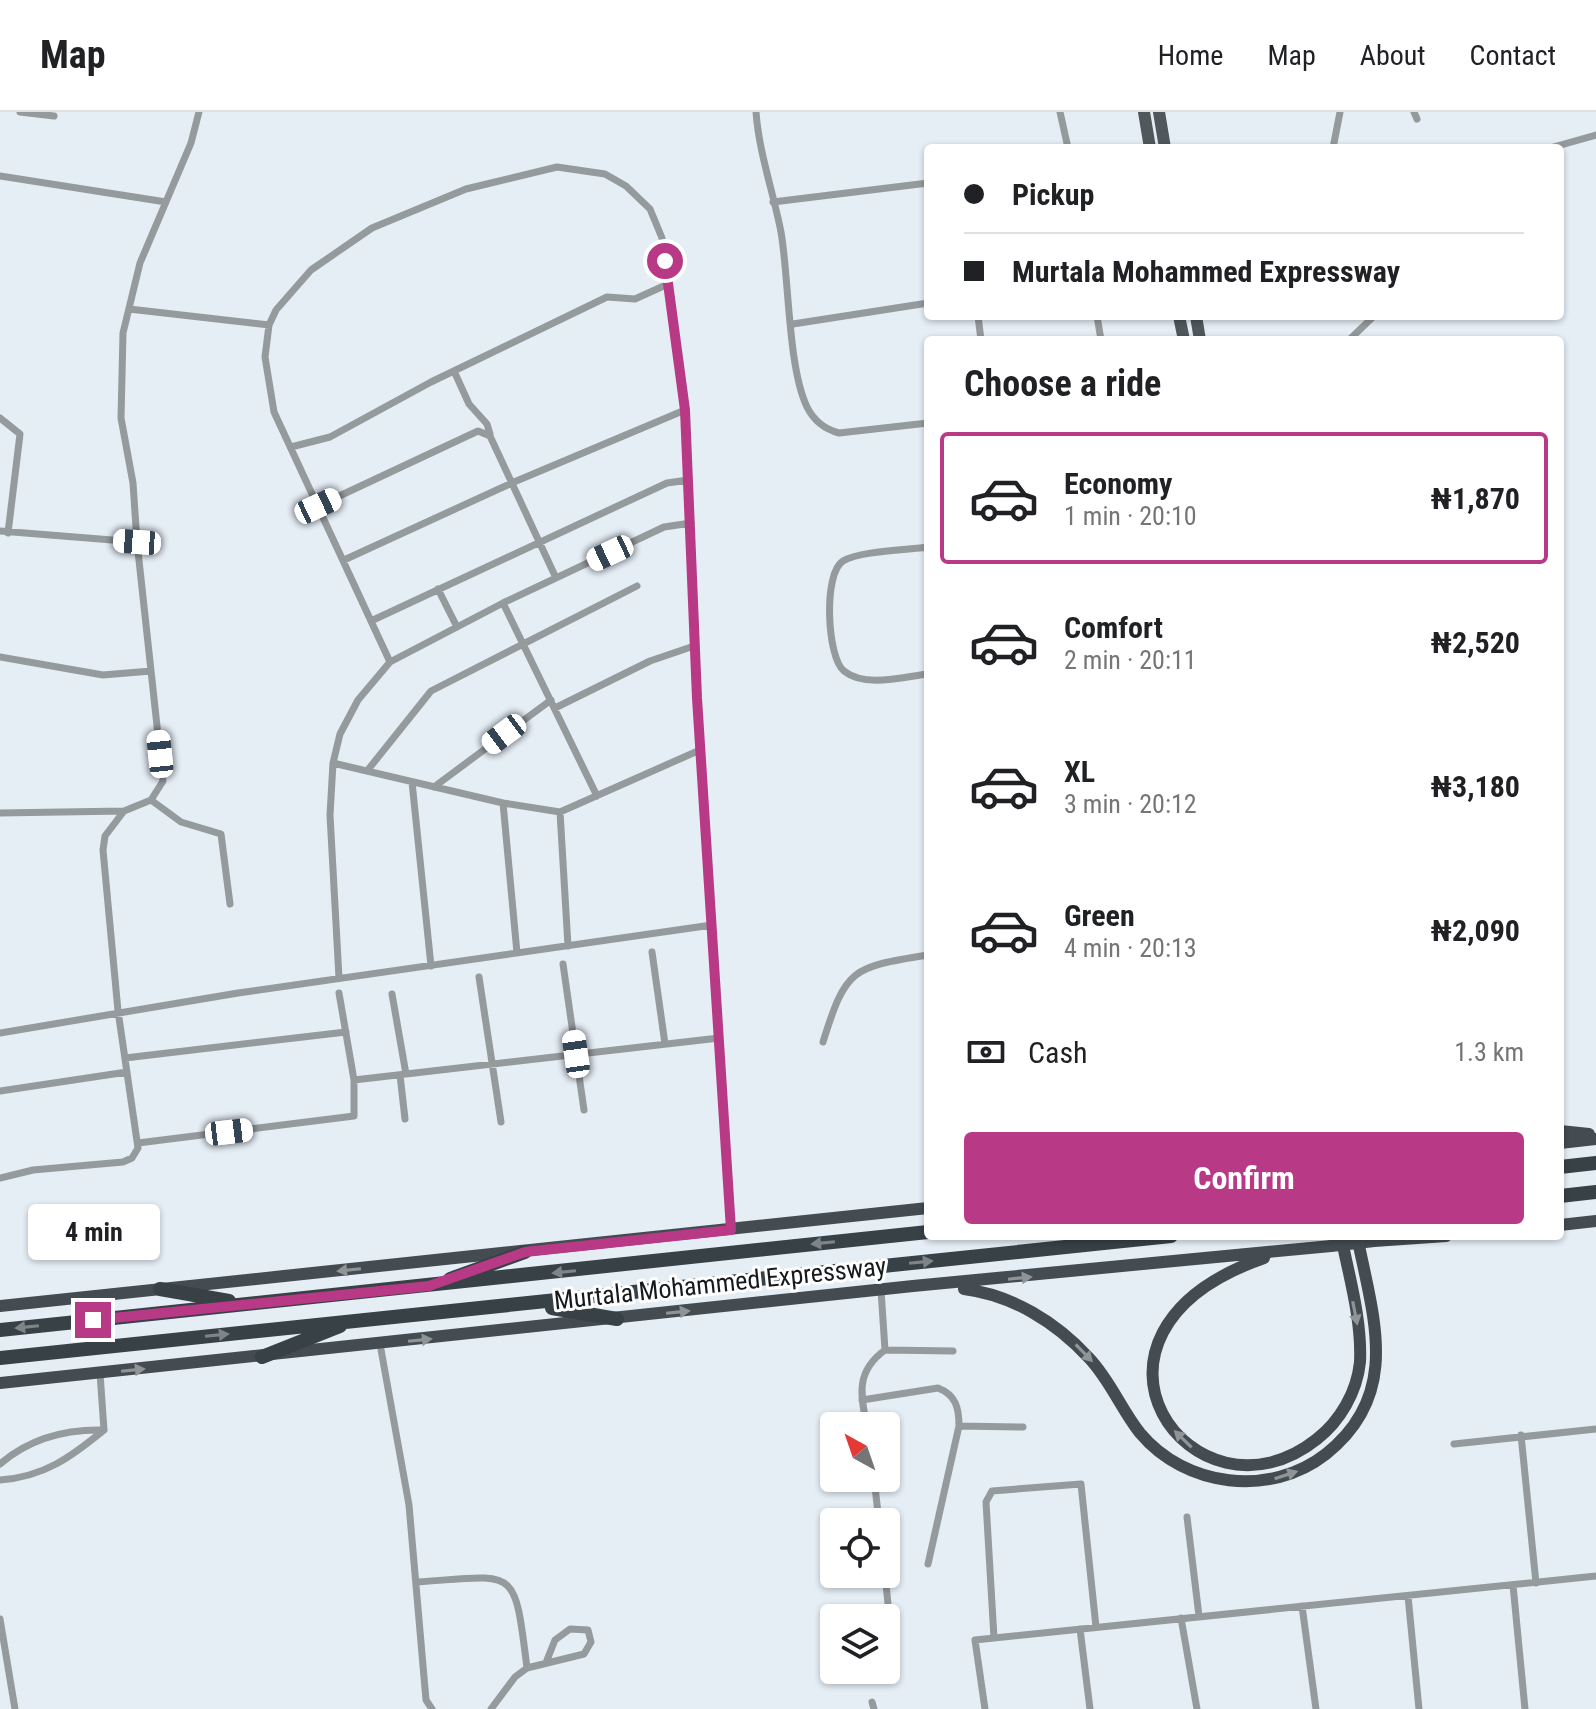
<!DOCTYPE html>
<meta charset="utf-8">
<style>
:root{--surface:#fff;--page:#f2f2f2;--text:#202124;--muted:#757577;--line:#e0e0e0;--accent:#b83986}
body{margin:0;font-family:"Roboto Condensed",sans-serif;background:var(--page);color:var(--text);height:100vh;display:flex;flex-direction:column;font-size:30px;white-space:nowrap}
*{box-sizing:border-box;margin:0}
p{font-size:26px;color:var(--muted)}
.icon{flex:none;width:44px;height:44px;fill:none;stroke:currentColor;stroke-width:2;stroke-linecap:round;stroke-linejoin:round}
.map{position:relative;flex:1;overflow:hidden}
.panel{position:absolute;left:924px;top:224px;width:640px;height:904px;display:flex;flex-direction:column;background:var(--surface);border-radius:8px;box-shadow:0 2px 6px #0004}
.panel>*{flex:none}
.top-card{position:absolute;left:924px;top:32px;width:640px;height:176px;border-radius:8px;box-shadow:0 2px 6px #0004;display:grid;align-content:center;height:176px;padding:0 40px;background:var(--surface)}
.needle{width:52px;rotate:320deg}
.tools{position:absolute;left:820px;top:1300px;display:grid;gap:16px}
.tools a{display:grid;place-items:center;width:80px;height:80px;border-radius:8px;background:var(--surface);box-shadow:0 2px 6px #0004;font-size:40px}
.end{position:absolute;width:36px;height:36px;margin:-18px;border:10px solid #b83986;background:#fff;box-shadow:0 0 0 4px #fff}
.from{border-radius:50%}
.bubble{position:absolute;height:56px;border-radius:8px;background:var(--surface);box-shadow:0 2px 6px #0004;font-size:26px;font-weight:700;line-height:56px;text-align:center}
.car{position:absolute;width:24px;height:48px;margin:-24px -12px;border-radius:10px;box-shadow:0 0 6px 2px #0007;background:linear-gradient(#fff 24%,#345 0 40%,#fff 0 76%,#345 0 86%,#fff 0)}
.top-card b{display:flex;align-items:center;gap:28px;height:76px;font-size:30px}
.top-card b+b{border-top:2px solid var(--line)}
.top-card i{width:20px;height:20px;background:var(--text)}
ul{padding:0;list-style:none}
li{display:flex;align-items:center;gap:24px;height:132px;margin:0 16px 12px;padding:0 24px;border:4px solid transparent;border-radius:8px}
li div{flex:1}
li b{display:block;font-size:30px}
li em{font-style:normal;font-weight:700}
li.current{border-color:var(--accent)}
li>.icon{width:72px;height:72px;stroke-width:1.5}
h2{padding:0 40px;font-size:36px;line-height:96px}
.pay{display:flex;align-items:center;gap:20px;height:88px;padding:0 40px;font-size:30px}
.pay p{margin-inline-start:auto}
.action{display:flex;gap:16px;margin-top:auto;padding:16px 40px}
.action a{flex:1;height:92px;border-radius:8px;background:var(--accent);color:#fff;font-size:32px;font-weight:700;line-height:92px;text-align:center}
header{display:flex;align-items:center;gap:48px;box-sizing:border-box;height:112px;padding:0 40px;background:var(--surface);border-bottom:2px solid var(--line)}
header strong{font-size:38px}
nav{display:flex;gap:44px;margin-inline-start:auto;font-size:28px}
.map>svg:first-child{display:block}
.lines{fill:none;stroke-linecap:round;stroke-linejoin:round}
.minor{stroke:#959a9d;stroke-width:7}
.primary{stroke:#50585c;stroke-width:12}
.trunk{stroke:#444c51;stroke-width:12}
.motorway{stroke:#384146;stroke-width:14}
.trunk-bridge{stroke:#444c51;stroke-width:12}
.oneway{fill:#7e8487}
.oneway2{fill:#8f9497}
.route{stroke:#b83986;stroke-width:10}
.labels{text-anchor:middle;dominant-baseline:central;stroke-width:6;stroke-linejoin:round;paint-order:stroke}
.street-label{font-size:26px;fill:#171a1d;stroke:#fff}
</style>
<header>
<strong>Map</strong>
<nav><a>Home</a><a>Map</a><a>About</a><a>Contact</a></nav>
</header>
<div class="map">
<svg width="1596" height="1597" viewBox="0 0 1596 1597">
<rect width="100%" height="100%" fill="#e5edf5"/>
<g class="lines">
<path class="minor" d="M20,0L54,4
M756,0C759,41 773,79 781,120C789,166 788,256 807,295C814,309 824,317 839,321L928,311
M1060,0L1068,36
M1414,0L1417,7
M1333,36L1340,0
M1550,36L1596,23
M0,64L166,90
M773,90L928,71
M129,197L269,213
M978,204L981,228
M1097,204L1101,228
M793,212L928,191
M1349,228L1374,204
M454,259L469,292L487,312L490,322
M0,306L20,322L8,421
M291,335L330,325L431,270L607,185L635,187L668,172
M318,394L478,319L490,324L556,466
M0,419L137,430L163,669L151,688L124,699
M137,430L133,371L121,306L123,221L140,151L191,31L199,0
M928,435C907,438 859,439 843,449C823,461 827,546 844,559C865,576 903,565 928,562
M344,448L514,370L685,298
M438,477L457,515
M503,491L597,684
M371,509L667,371L688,368
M0,545L103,563L151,559
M390,550L274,300L265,245L269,213L276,198L311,158L372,116L466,77L557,55L605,62L626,74L650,97L662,126L685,298L700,638L731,1118
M555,596L650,549L694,534
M333,651L503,691L560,700L700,638
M367,659L431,579L637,474
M412,670L431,854
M434,675L551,588
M151,688L181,710L221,722L230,792
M503,691L517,841
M560,700L568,834
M0,701L124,699L105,724L103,738L118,899L138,1036L132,1046L123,1050L33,1058L0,1066
M652,840L665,932
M563,852L584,998
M479,865L501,1010
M339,866L330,703L333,651L340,622L358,588L390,550L503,491L664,415L691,411
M392,882L406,962
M0,921L238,881L712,813
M823,930C846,856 852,855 928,843
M125,946L346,920
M400,963L405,1007
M354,968L719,926
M0,979L127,960
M138,1031L354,1004V968L339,881
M380,1232L409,1393L426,1588L432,1597
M885,1238L953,1239
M100,1261L104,1318
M862,1288L938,1276C956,1283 959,1296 959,1314L928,1452
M867,1314C860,1282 856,1259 885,1238L881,1178
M959,1314L1023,1315
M1521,1323L1536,1471
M1454,1332L1596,1317
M0,1352C30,1326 65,1317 104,1318
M874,1366L879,1410
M0,1368C44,1365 71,1345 104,1318
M1187,1405L1199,1504
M885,1462L888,1492
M418,1470C518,1463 514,1453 527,1556
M1513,1473L1525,1597
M1408,1484L1419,1597
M1302,1494L1316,1597
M1181,1506L1197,1597
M0,1507L15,1597
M1080,1517L1090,1597
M994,1526L986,1390L992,1379L1081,1372L1096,1515
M872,1590L874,1597
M491,1597L515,1565L527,1556L584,1542L591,1530L588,1518L570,1517L555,1528L547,1548
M985,1597L975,1528L1596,1464"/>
<path class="primary" d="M1144,0L1150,36
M1159,0L1165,36
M1179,204L1184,228
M1196,204L1200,228"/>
<path class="trunk" d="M1560,1019L1589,1022
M1560,1031L1596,1027
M1560,1113L1596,1109
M1374,1129L1446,1124
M1264,1146C1046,1222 1194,1425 1317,1327C1340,1309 1357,1280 1360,1250C1362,1208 1349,1164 1341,1124
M964,1177C1012,1183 1056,1210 1089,1246C1110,1268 1121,1297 1140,1321C1185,1375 1270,1386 1326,1342C1402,1282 1373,1205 1357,1124
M0,1194L928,1096
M0,1271L913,1174L1331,1134"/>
<path class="motorway" d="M1560,1055L1596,1051
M1560,1084L1596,1080
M450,1167L525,1140
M160,1177L229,1189
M552,1196L617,1207
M0,1218L928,1120
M262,1245L340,1214
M0,1246L1171,1124"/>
<path class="trunk-bridge" d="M1331,1134L1374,1129"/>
</g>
<defs><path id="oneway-solid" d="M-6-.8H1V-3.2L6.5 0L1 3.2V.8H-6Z" transform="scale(2)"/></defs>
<g class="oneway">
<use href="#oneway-solid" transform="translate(823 1131) rotate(174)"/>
<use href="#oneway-solid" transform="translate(921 1150) rotate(-6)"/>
<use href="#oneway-solid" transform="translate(564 1160) rotate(174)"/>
<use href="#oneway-solid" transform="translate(27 1215) rotate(174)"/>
<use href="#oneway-solid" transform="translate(217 1223) rotate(-6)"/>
</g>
<g class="oneway2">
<use href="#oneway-solid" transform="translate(349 1158) rotate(174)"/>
<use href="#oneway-solid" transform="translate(1020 1166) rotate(-6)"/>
<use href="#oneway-solid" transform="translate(678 1200) rotate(-6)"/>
<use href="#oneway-solid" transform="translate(1355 1201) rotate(79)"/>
<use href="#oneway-solid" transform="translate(420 1228) rotate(-6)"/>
<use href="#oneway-solid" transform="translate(1084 1241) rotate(46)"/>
<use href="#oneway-solid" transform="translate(133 1258) rotate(-6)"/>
<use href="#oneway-solid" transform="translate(1183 1327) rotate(-136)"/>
<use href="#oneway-solid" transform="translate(1286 1363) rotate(-18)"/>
</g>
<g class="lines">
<path class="route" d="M93,1208L429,1174L525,1140L731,1118L697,586L685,298L665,149"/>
</g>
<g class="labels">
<g class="street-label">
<text transform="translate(720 1171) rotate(-6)">Murtala Mohammed Expressway</text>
</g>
</g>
</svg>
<div class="tools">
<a><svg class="needle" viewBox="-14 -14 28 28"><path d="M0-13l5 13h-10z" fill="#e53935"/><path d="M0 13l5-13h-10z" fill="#757577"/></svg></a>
<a><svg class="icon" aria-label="locate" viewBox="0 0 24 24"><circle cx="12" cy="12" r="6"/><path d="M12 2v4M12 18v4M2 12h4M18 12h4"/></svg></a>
<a><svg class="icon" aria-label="layers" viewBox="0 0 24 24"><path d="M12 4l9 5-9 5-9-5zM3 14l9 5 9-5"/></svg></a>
</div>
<i class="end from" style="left:665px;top:149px"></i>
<i class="end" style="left:93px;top:1208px"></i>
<div class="bubble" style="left:28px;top:1092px;width:132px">4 min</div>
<i class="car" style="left:318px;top:394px;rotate:65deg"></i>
<i class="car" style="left:137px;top:430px;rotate:274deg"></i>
<i class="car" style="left:610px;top:441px;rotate:245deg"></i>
<i class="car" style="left:504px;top:622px;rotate:233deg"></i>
<i class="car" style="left:160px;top:642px;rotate:354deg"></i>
<i class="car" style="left:576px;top:942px;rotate:352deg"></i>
<i class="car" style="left:229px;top:1020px;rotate:83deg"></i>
<div class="top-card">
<b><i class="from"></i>Pickup</b>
<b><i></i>Murtala Mohammed Expressway</b>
</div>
<section class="panel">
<h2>Choose a ride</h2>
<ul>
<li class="current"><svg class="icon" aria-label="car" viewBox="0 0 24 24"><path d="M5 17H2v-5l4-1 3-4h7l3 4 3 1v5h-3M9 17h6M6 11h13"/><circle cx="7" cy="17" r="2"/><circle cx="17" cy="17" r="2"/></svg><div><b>Economy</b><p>1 min · 20:10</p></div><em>₦1,870</em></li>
<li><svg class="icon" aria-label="car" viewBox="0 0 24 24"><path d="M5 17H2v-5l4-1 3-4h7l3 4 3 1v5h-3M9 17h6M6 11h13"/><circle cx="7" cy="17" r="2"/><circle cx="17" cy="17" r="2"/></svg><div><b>Comfort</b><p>2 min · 20:11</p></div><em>₦2,520</em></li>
<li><svg class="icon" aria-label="car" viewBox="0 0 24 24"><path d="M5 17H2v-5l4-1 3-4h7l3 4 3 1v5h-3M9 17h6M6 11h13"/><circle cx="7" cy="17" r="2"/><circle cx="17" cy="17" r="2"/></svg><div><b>XL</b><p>3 min · 20:12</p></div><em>₦3,180</em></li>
<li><svg class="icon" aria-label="car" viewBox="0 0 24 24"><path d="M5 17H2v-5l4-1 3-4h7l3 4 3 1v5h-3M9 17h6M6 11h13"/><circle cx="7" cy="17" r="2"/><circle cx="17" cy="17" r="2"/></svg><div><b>Green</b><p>4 min · 20:13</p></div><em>₦2,090</em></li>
</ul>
<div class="pay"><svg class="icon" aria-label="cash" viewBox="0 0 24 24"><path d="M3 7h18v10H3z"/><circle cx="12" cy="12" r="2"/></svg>Cash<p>1.3 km</p></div>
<div class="action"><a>Confirm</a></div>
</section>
</div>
